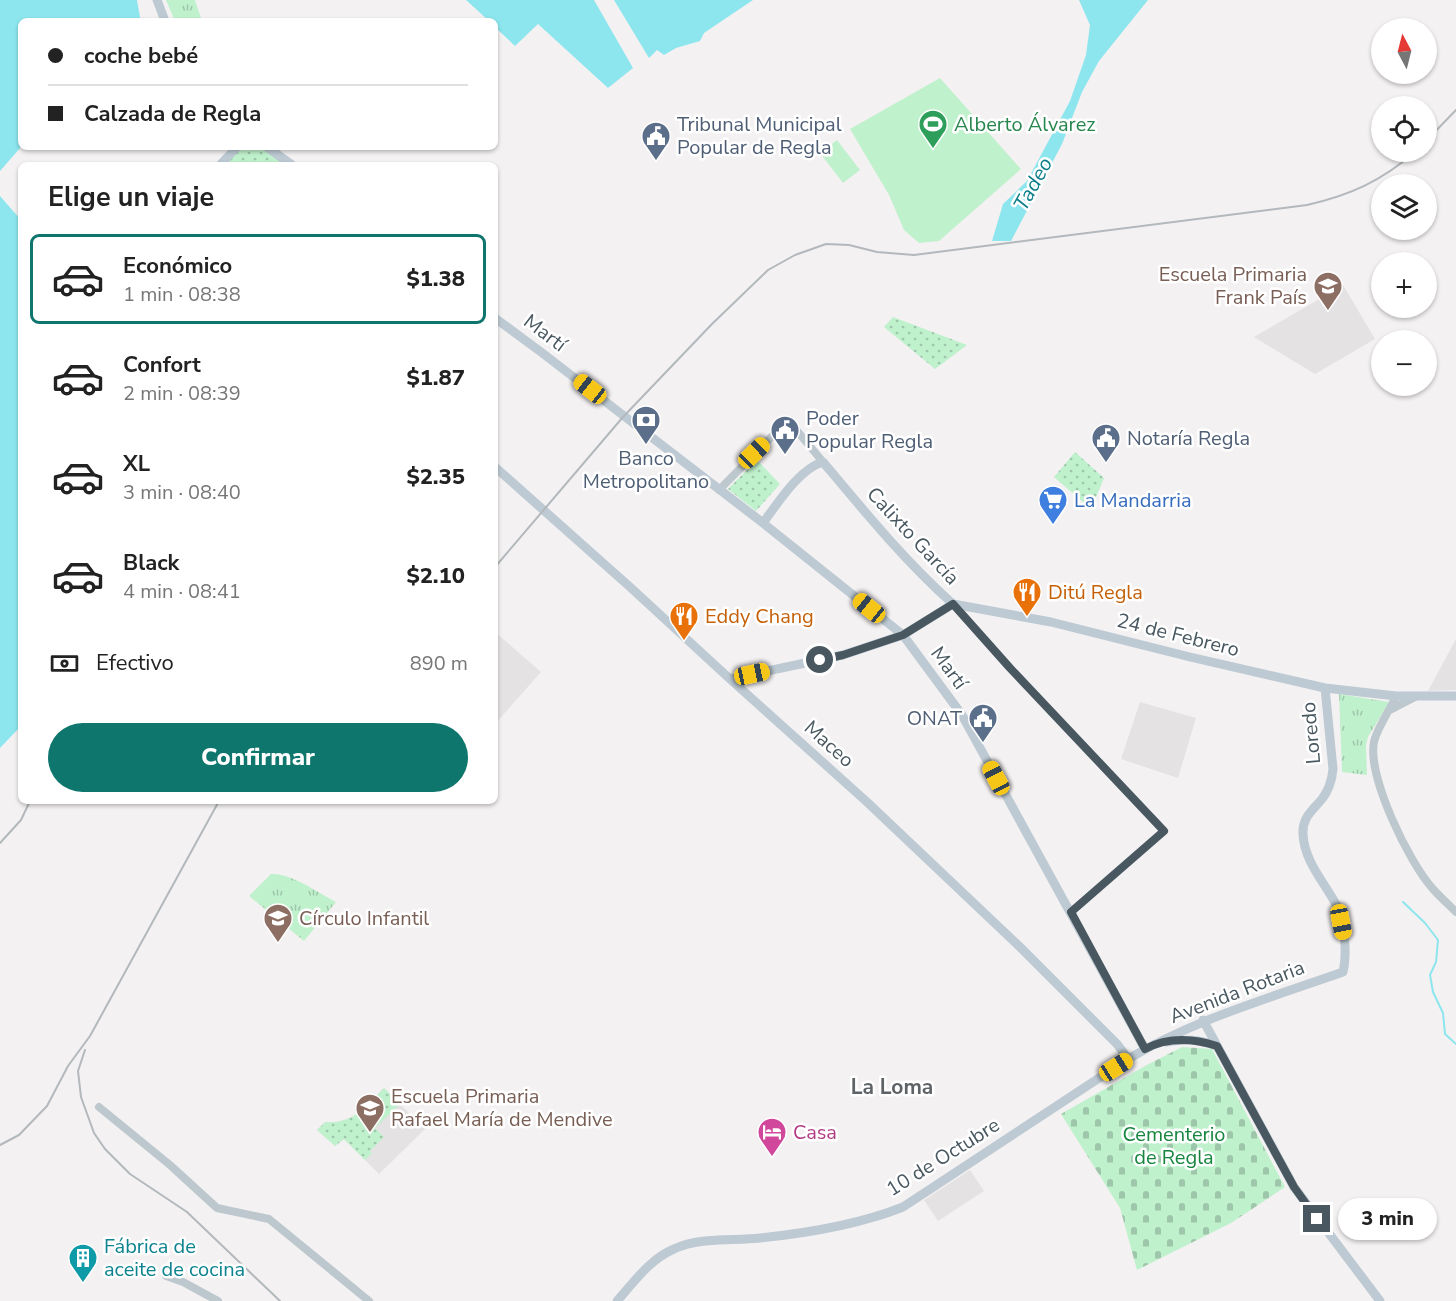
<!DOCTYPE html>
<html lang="es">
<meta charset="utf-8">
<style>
:root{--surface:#fff;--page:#f2f2f2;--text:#222;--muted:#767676;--line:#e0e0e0;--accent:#0f766e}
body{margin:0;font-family:"Nunito Sans",sans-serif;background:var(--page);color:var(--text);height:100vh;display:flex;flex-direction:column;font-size:22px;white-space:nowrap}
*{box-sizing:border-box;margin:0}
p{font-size:20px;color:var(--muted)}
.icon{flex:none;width:33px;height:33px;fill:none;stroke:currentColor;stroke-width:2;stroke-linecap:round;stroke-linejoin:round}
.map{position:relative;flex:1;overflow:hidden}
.drawer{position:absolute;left:18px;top:162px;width:480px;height:642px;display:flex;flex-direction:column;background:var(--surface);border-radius:9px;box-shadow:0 2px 4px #0004}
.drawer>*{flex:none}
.banner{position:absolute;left:18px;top:18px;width:480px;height:132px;border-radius:9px;box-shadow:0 2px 4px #0004;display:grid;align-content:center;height:132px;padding:0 30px;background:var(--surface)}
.needle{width:39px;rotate:353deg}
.fabs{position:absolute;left:1371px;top:18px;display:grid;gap:12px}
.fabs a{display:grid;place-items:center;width:66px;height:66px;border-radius:50%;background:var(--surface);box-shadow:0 2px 4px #0004;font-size:30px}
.end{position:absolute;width:27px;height:27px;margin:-14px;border:8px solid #495860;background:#fff;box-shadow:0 0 0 3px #fff}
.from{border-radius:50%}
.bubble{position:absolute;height:42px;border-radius:21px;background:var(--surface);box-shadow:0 2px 4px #0004;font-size:20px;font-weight:800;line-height:42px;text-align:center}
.car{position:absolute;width:18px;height:36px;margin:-18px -9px;border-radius:8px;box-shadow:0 0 4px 2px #0007;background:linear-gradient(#f5c518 24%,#345 0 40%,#f5c518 0 76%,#345 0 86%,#f5c518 0)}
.banner b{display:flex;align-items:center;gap:21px;height:57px;font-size:22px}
.banner b+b{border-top:2px solid var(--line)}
.banner i{width:15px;height:15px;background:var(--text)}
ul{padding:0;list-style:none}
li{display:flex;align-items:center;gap:18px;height:90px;margin:0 12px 9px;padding:0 18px;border:3px solid transparent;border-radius:9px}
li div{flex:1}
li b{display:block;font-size:22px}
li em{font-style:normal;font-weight:800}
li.on{border-color:var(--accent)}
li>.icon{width:54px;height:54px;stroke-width:1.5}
h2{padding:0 30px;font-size:27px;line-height:72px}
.pay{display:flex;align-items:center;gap:15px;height:66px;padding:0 30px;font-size:22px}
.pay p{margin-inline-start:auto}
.cta{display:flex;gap:12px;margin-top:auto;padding:12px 30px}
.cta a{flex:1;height:69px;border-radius:36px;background:var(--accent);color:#fff;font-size:24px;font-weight:800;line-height:69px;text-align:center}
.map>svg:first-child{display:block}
.education{fill:#e5e2e4}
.grass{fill:url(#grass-tufts)}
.cemetery{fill:url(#cemetery-stones)}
.park{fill:url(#park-dots)}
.pitch{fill:#c0f1cd}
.water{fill:#8de6ee}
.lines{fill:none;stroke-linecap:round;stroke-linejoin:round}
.stream{stroke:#8de6ee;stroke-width:2}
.tertiary{stroke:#bdc8ce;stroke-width:8}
.secondary{stroke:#bdcad3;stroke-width:9}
.rail{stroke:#b3b8bc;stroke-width:2}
.route{stroke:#495860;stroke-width:8}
.labels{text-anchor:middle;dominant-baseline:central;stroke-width:5;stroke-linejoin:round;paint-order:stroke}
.service-label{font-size:20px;fill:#4e5e75;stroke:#fff;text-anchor:start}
.leisure-label{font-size:20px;fill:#27864d;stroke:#fff;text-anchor:start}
.education-label{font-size:20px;fill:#785e54;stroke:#fff;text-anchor:start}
.street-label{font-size:20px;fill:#495860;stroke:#fff}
.shop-label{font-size:20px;fill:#366cbe;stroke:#fff;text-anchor:start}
.food-label{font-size:20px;fill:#c56008;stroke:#fff;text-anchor:start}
.hotel-label{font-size:20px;fill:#b23c85;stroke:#fff;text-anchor:start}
.park-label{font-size:20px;fill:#16853f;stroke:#fff}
.culture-label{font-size:20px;fill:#0d838f;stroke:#fff;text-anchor:start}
.water-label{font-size:21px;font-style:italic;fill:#0c7e8a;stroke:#fff}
.neighbourhood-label{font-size:21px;font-weight:bold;fill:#5e6367;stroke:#fff}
</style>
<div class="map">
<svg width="1456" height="1301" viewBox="0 0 1456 1301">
<defs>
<pattern id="grass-tufts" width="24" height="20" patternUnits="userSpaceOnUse" patternTransform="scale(1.5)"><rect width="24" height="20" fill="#c0f1cd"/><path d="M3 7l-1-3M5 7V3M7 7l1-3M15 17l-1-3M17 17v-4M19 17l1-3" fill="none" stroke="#9ec6aa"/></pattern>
<pattern id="cemetery-stones" width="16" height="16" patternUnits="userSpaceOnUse" patternTransform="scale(1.5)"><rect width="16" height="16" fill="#c0f1cd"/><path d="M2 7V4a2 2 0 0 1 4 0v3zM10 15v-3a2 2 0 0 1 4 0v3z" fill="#9ec6aa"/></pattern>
<pattern id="park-dots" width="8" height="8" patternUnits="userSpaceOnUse" patternTransform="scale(1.5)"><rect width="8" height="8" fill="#c0f1cd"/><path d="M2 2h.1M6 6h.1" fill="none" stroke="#9ec6aa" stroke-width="1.8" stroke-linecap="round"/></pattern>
</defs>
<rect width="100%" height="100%" fill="#f4f1f2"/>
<path class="education" d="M1343,285L1375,339L1315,374L1254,337Z
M495,632L541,672L495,724Z
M1456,639V690L1428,691Z
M1140,702L1196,718L1178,778L1121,759Z
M384,1088L425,1129L379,1174L344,1139L335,1146L317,1130L325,1122L335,1123L353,1117Z
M970,1170L984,1191L938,1221L924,1200Z"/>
<path class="grass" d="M166,0H195L202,21H175Z
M1339,694L1389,702L1368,737L1366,745L1367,775L1342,772Z
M271,874C291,873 317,892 336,902L304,941L249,896Z"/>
<path class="cemetery" d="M1182,1047L1212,1049L1285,1187L1231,1223L1137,1270L1120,1208L1061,1114L1145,1066Z"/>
<path class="park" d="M237,147H267L292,165H220Z
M893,317L967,345L935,369L884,327Z
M1075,452L1104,478L1091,509L1054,477Z
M757,460L780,484L756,511L728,489Z
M384,1088L400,1104L375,1128L384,1137L370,1151L372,1153L365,1160L344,1139L335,1146L317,1130L325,1122C354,1124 365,1107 384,1088Z"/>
<path class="pitch" d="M940,78L1021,169L939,241L919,243L904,230L889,195L850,129Z
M837,140L860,170L843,183L820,153Z"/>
<path class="water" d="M0,0H137L140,17L138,21H21V147L0,171Z
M466,0H594L633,68L608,88L538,24L515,46L495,27V21H489Z
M614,0H753L704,33L700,41L676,48L664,55L657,50L649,58Z
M1079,0H1148L1099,61L1082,92L1062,144L1011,241H992L1003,204L1027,181L1070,101L1086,55L1090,25Z
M0,196L21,220V726L0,748Z"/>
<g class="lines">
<path class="stream" d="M1403,902L1425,923L1438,940L1436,962L1430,975L1433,992L1443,1013L1445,1034L1456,1044"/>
<path class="tertiary" d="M719,490L788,420L823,462
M953,604L1010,668L1164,831L1071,912
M1396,696C1390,710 1377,728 1374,742C1367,776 1409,863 1433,889C1440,897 1448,904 1456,912
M1390,710L1415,697
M99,1107L170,1165L217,1208L269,1219L369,1301
M166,1276L183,1282L218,1301"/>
<path class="secondary" d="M157,0L165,21
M267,147L292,165
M220,165L237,147
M495,318L541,352L763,523L903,635L962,715L1145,1049
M495,467L630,587L730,679L867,802L1020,947L1117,1044L1128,1059
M763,523C778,503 799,469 823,462C864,511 905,561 953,604
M953,604L1051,622L1190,657L1325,688L1396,696H1456
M730,679L843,655L903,635L953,604
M1203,1020L1294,1187L1380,1301
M1166,1042C1187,1039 1197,1039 1217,1046
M617,1301C634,1282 650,1259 674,1249C700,1237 732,1241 760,1238C808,1233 858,1225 903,1207L1128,1059C1196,1019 1269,998 1343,972C1347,955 1345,924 1338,908C1326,884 1304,862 1303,834C1302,817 1313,810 1322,799C1329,790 1332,780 1333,769L1325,688"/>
<path class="rail" d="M1426,141L1456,110
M495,567L623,417L712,324L768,270L795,255L826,244L849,245L877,252L914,255L1307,205C1351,195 1381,181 1415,152
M0,843L21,820L30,801
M85,1050L78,1071L81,1097L94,1133L105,1149L130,1174L187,1212L280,1301
M0,1145L19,1135L47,1106L68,1066L90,1036L219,801"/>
</g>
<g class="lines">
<path class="route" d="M820,660L843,655L903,635L953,604L1010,668L1164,831L1071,912L1145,1049C1168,1037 1192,1038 1217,1046L1294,1187L1317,1219"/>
</g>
<defs>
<g id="stadium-pin" transform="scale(1.5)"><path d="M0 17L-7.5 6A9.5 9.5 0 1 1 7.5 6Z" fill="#2e9e5b" stroke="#fff"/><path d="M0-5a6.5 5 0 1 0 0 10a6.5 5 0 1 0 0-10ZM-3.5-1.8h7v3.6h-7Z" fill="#fff"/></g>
<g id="civic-pin" transform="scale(1.5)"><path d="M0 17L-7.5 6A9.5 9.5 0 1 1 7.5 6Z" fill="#5c6f8a" stroke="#fff"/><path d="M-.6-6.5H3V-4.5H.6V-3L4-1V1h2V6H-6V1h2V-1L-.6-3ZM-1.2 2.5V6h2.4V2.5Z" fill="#fff"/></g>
<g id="school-pin" transform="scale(1.5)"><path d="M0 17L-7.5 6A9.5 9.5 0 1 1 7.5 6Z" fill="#8d6e63" stroke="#fff"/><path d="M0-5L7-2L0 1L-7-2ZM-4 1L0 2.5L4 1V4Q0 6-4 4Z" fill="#fff"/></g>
<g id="bank-pin" transform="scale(1.5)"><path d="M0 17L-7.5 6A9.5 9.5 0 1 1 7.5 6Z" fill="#5c6f8a" stroke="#fff"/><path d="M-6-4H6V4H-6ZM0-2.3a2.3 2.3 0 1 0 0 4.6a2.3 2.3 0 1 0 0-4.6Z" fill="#fff"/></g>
<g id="supermarket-pin" transform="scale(1.5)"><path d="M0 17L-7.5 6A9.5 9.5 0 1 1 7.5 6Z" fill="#3f7fe0" stroke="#fff"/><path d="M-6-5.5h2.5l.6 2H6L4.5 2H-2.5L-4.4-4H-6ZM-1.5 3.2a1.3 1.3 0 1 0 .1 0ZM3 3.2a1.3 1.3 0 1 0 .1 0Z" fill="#fff"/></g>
<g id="restaurant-pin" transform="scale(1.5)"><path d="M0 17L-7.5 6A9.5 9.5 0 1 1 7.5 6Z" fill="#e8710a" stroke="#fff"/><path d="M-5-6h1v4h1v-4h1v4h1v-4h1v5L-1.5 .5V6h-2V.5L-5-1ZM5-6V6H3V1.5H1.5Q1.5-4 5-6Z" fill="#fff"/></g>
<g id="hotel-pin" transform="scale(1.5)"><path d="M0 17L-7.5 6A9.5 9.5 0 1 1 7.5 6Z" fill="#d1479c" stroke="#fff"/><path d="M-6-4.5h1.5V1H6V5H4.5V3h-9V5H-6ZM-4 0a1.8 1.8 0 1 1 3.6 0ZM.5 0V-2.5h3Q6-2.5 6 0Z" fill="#fff"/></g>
<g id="building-pin" transform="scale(1.5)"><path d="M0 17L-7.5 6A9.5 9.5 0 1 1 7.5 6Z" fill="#0f9aa8" stroke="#fff"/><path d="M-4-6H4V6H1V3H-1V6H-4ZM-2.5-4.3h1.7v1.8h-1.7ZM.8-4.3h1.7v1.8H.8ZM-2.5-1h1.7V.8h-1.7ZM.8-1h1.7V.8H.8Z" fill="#fff"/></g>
</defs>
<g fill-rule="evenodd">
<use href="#stadium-pin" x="933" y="124"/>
<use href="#civic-pin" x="656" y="136"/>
<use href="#school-pin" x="1328" y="286"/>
<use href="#bank-pin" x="646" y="420"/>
<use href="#civic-pin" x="785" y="430"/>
<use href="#civic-pin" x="1106" y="438"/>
<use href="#supermarket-pin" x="1053" y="500"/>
<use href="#restaurant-pin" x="1027" y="592"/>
<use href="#restaurant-pin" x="684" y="616"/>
<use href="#civic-pin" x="983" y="718"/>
<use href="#school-pin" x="278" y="918"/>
<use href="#school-pin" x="370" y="1108"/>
<use href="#hotel-pin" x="772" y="1132"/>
<use href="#building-pin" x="83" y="1258"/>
</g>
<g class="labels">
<g class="service-label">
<text x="677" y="124">Tribunal Municipal<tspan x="677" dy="23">Popular de Regla</tspan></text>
<text x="806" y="418">Poder<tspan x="806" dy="23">Popular Regla</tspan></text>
<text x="1127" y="438">Notaría Regla</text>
<text x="646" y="458" text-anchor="middle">Banco<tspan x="646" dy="23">Metropolitano</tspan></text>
<text x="962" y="718" text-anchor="end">ONAT</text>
</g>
<g class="leisure-label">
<text x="954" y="124">Alberto Álvarez</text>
</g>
<g class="education-label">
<text x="1307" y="274" text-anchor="end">Escuela Primaria<tspan x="1307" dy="23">Frank País</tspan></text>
<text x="299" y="918">Círculo Infantil</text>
<text x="391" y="1096">Escuela Primaria<tspan x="391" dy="23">Rafael María de Mendive</tspan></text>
</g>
<g class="street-label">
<text transform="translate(545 333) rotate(37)">Martí</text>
<text transform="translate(913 536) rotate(47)">Calixto García</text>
<text transform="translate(1178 635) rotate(14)">24 de Febrero</text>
<text transform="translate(949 668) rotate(54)">Martí</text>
<text transform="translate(1311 733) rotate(-95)">Loredo</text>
<text transform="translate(829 744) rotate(42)">Maceo</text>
<text transform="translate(1237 992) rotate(-21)">Avenida Rotaria</text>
<text transform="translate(943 1157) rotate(-32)">10 de Octubre</text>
</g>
<g class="shop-label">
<text x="1074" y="500">La Mandarria</text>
</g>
<g class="food-label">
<text x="1048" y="592">Ditú Regla</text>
<text x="705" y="616">Eddy Chang</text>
</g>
<g class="hotel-label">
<text x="793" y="1132">Casa</text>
</g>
<g class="park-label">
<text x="1174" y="1134">Cementerio<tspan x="1174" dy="23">de Regla</tspan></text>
</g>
<g class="culture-label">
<text x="104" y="1246">Fábrica de<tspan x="104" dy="23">aceite de cocina</tspan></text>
</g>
<g class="water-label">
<text transform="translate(1033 184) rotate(-61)">Tadeo</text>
</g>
<g class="neighbourhood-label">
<text x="892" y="1087">La Loma</text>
</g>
</g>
</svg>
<div class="fabs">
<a><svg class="needle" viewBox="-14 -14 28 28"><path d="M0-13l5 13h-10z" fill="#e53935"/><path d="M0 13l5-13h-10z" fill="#767676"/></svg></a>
<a><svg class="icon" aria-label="locate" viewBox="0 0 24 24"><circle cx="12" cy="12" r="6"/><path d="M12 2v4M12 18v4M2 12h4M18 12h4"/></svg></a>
<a><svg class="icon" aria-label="layers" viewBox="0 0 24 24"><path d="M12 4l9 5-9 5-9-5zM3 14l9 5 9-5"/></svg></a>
<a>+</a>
<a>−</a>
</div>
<i class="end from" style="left:820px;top:660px"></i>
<i class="end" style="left:1317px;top:1219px"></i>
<div class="bubble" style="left:1338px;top:1198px;width:99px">3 min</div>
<i class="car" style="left:590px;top:389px;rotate:308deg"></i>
<i class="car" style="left:754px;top:453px;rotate:46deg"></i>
<i class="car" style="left:869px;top:608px;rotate:309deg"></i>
<i class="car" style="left:752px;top:674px;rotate:78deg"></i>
<i class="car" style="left:996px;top:778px;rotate:332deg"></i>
<i class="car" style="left:1341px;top:922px;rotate:169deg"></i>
<i class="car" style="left:1116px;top:1067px;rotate:58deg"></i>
<div class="banner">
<b><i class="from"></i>coche bebé</b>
<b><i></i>Calzada de Regla</b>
</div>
<section class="drawer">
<h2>Elige un viaje</h2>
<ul>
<li class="on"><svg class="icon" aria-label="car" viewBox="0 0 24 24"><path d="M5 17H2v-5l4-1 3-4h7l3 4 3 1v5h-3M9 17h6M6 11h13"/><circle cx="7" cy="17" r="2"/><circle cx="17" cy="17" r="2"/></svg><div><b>Económico</b><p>1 min · 08:38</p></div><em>$1.38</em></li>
<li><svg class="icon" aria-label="car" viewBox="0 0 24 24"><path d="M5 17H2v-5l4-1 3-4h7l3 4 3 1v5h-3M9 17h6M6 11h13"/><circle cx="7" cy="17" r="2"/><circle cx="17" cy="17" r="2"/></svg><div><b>Confort</b><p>2 min · 08:39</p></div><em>$1.87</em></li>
<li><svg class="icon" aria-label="car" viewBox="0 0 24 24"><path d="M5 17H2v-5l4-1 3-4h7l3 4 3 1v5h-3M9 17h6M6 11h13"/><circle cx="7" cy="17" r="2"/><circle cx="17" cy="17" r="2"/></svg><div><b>XL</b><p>3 min · 08:40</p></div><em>$2.35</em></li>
<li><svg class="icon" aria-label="car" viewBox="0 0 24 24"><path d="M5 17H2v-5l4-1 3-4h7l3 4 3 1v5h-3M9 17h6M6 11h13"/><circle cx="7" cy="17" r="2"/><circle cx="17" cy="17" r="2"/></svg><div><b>Black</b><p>4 min · 08:41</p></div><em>$2.10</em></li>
</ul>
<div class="pay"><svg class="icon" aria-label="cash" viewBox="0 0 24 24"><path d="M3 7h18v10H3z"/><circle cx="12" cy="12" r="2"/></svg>Efectivo<p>890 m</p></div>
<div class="cta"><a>Confirmar</a></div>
</section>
</div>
